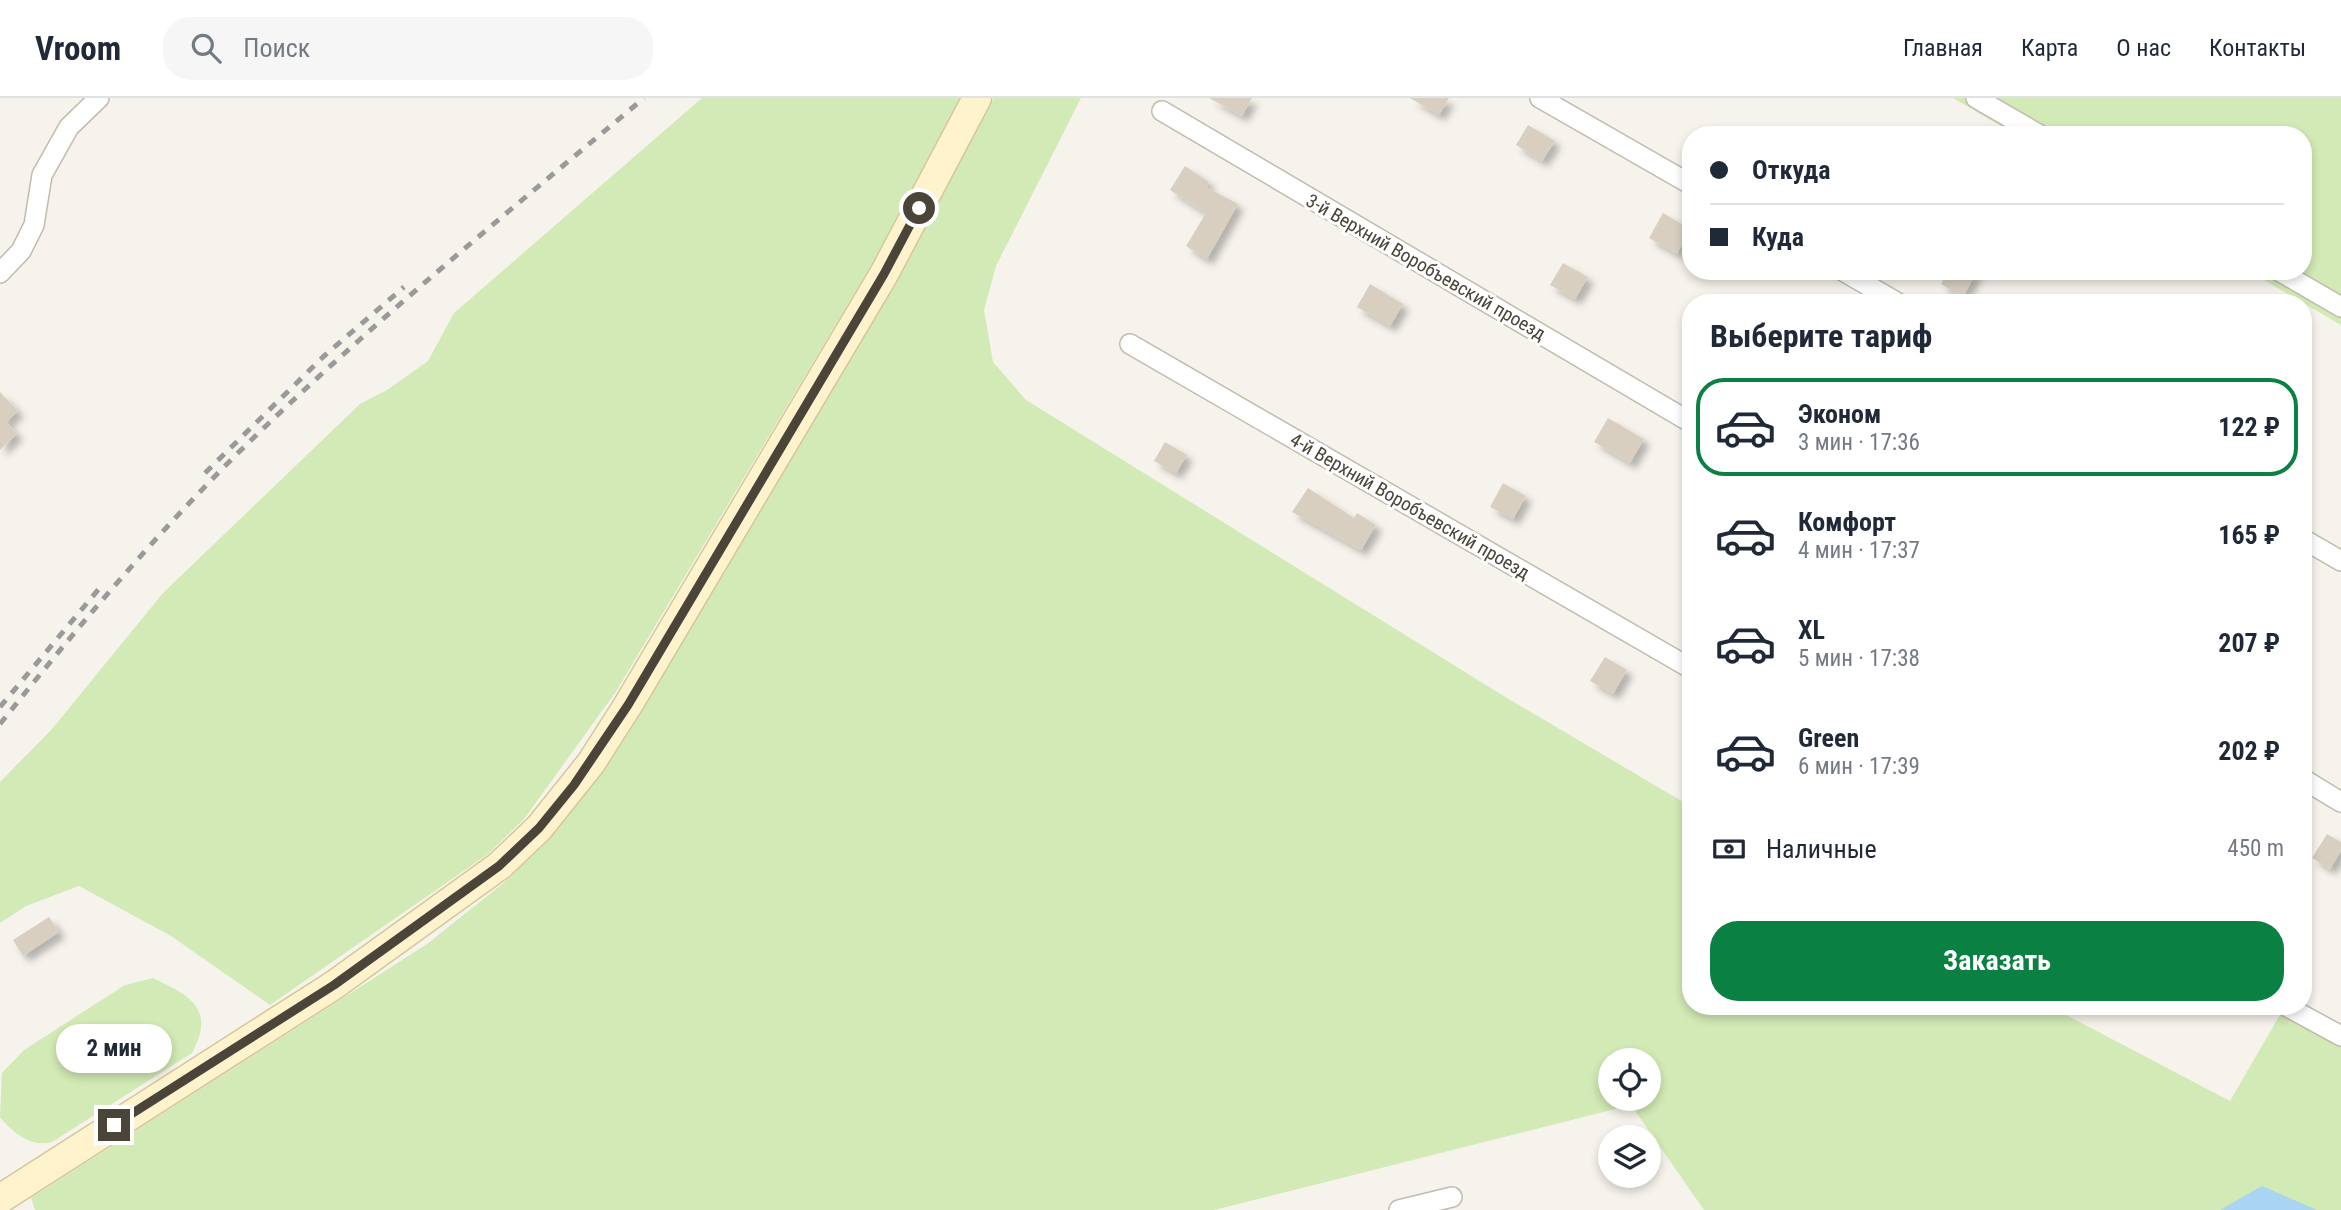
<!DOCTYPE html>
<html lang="ru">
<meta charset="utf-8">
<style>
:root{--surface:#fff;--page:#f6f6f7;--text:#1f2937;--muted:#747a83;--line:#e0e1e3;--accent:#0b8043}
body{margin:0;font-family:"Roboto Condensed",sans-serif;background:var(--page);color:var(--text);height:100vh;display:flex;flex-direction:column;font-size:26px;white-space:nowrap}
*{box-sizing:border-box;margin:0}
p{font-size:23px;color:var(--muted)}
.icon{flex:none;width:38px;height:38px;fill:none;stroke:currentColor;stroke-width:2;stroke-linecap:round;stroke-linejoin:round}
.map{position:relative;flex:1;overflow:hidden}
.drawer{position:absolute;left:1682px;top:196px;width:630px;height:721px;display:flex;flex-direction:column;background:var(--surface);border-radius:28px;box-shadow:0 4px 10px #0003}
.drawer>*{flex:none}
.hud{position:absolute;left:1682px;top:28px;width:630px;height:154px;border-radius:28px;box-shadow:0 4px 10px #0003;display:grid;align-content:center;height:154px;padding:0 28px;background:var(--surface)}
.tools{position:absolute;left:1598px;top:950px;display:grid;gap:14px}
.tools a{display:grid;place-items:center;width:63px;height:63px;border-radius:50%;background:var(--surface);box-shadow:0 4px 10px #0003;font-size:35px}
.end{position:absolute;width:32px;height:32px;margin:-16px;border:9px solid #4b4439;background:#fff;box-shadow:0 0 0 4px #fff}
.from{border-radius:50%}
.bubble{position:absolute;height:49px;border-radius:24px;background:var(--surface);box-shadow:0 4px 10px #0003;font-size:23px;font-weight:700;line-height:49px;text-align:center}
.hud b{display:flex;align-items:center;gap:24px;height:66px;font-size:26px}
.hud b+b{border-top:2px solid var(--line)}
.hud i{width:18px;height:18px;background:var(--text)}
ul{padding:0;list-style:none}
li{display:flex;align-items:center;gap:21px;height:98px;margin:0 14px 10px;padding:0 14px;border:4px solid transparent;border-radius:28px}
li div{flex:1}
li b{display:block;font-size:26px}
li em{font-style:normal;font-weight:700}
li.current{border-color:var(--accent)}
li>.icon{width:63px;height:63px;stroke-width:1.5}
h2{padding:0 28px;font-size:32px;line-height:84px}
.pay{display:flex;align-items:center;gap:18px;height:77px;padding:0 28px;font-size:26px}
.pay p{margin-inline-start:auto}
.action{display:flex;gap:14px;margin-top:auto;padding:14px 28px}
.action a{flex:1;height:80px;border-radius:28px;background:var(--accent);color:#fff;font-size:28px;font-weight:700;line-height:80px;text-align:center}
header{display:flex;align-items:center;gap:42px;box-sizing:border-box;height:98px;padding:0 35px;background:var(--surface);border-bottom:2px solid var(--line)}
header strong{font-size:33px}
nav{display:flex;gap:38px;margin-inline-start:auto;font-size:24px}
.search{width:490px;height:63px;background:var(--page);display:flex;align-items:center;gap:18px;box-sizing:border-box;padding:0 24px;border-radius:28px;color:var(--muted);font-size:26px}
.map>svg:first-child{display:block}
.green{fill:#d2eab5;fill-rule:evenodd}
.water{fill:#a9d4f2}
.building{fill:#d8cfc1;filter:url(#shadow)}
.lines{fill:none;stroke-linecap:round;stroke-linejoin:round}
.street-casing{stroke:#c2bbae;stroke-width:22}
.secondary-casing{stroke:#d6c79b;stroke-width:31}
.street{stroke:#fff;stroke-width:19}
.secondary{stroke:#fff3cd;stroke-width:28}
.rail{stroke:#9a9a9a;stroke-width:5;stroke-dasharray:9 9;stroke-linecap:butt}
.route{stroke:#4b4439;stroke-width:9}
.labels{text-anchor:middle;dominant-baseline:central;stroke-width:6;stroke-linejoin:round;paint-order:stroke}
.street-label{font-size:19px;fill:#4b4439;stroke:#fff}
</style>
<header>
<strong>Vroom</strong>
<div class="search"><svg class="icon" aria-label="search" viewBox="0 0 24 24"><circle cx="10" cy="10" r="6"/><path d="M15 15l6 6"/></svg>Поиск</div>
<nav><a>Главная</a><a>Карта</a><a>О нас</a><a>Контакты</a></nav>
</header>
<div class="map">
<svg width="2341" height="1112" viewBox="0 0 2341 1112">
<defs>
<filter id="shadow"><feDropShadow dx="6" dy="6" stdDeviation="3.5" flood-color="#0004"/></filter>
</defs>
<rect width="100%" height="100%" fill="#f6f3ec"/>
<path class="green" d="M702,0H960L872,166L615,595L524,721L488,756L270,907L171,838L79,788L26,808L0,825V684L52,631L163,495L360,306L387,292L428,263L454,215Z
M994,0H1081L996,168L984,212L993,264L1026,302L1507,600L1690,708V908H2049L2230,1003L2285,908L2341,938V1112H1704L1631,1007L1214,1112H35L31,1100L427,846L506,783L550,738L640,614L711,487L899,178ZM1610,962H1648V1001H1610Z
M1953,0H2341V227L2249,173H2303V37H2016Z
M153,880C190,898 216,910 192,955L52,1044C31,1050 12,1034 0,1019L2,975L24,952L125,887Z"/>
<path class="water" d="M2262,1088L2317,1112H2220Z"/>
<path class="building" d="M1209,0H1252L1242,18Z
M1410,0H1449L1439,17Z
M1528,27L1555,43L1542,63L1516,47Z
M1185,68L1209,84L1206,89L1238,106L1207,161L1186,148L1206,115L1170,92Z
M1663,115L1690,131L1677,156L1649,140Z
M1563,165L1588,179L1575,201L1550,187Z
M1948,173H1977L1963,199L1941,186Z
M1370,186L1403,206L1390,228L1357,209Z
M0,294L18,313L6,324L17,336L0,352Z
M1608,320L1644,341L1630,365L1594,344Z
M1165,344L1187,357L1176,375L1154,363Z
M1503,385L1526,398L1513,421L1490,409Z
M1308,390L1354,420L1357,415L1376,427L1361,452L1292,414Z
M1605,559L1627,572L1613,596L1590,583Z
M2327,736L2341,744V753L2330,771L2312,760Z
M49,819L59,834L23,858L13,842Z"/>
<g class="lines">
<g class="street-casing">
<path id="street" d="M1540,0L1690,86
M1976,0L2040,37
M1162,13L1690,324
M1843,173L1898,205
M2279,173L2341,209
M0,175L21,153L34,127L42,77L69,29L99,0
M1130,246L1690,570
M2303,441L2341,463
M2303,681L2341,704
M2286,908L2341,938
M1399,1112L1452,1099"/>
</g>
<g class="secondary-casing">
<path id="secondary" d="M0,1101L334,887L499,768L539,730L591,665L628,607L884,176L977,0"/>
</g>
<use href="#street" class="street"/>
<use href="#secondary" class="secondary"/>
<path class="rail" d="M205,375L324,258L404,189
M0,609L103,486
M0,626C76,531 155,437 241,352C369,227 507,115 644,0"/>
</g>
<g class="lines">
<path class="route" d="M114,1027L334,887L499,768L539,730L574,687L628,607L884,176L919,110"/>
</g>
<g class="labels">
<g class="street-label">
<text transform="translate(1426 169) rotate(30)">3-й Верхний Воробъевский проезд</text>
<text transform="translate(1410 408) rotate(30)">4-й Верхний Воробъевский проезд</text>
</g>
</g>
</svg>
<div class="tools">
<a><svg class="icon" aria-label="locate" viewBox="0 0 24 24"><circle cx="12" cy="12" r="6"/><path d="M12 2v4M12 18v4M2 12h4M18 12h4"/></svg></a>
<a><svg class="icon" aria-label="layers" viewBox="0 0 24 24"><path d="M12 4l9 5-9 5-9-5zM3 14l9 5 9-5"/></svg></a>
</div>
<i class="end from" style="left:919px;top:110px"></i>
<i class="end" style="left:114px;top:1027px"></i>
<div class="bubble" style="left:56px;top:926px;width:116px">2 мин</div>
<div class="hud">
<b><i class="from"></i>Откуда</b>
<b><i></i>Куда</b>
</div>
<section class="drawer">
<h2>Выберите тариф</h2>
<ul>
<li class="current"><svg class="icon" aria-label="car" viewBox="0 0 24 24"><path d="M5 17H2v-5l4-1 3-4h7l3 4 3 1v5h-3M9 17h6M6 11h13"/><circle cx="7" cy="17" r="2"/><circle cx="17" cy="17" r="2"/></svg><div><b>Эконом</b><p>3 мин · 17:36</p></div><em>122 ₽</em></li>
<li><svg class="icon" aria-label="car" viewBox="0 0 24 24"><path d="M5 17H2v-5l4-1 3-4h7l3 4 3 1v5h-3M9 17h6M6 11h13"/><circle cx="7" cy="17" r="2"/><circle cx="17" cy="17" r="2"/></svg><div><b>Комфорт</b><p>4 мин · 17:37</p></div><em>165 ₽</em></li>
<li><svg class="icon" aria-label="car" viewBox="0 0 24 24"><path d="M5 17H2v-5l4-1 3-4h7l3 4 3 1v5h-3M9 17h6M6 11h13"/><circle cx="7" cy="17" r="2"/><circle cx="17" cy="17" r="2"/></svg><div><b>XL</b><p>5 мин · 17:38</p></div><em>207 ₽</em></li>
<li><svg class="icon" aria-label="car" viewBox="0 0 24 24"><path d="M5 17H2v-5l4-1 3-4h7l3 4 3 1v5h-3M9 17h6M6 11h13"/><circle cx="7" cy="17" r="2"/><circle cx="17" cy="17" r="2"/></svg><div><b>Green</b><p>6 мин · 17:39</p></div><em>202 ₽</em></li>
</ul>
<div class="pay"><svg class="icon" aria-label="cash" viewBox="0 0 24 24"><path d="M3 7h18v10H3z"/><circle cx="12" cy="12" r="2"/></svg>Наличные<p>450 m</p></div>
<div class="action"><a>Заказать</a></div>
</section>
</div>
